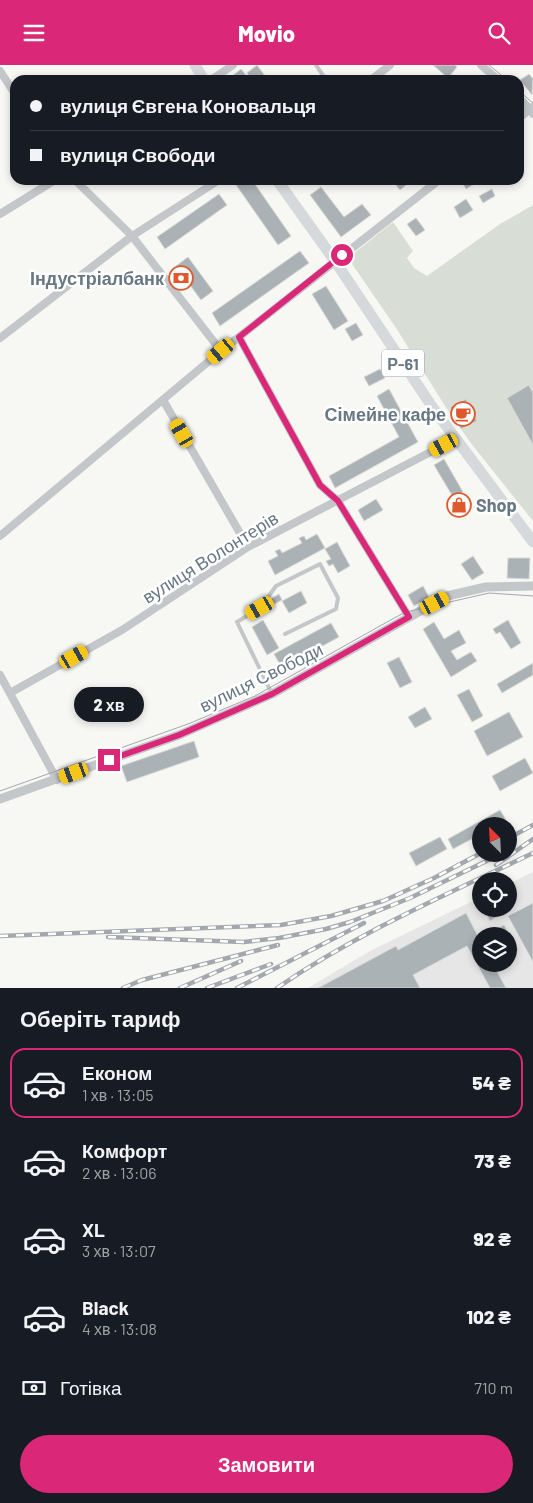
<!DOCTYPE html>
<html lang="uk">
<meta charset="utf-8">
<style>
:root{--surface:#171b24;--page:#242831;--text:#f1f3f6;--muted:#9ea1a6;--line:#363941;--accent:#db2777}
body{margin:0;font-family:Barlow,sans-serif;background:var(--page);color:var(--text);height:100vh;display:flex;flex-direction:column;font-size:19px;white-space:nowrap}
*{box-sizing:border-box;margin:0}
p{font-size:16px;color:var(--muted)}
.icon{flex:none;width:28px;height:28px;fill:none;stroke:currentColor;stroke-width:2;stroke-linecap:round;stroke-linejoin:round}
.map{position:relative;height:923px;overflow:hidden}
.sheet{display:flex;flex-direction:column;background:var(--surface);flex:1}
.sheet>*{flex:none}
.hud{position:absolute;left:10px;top:10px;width:514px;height:110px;border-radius:15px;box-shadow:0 2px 8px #0003;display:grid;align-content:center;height:110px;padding:0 20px;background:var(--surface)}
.needle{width:32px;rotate:336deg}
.controls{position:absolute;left:472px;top:752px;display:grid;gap:10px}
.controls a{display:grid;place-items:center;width:45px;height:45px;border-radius:50%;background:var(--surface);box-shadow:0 2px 8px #0003;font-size:25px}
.end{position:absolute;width:22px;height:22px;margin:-11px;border:6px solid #db2777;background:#fff;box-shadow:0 0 0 2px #fff}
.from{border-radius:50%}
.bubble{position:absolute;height:35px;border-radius:18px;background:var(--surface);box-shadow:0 2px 8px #0003;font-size:16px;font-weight:800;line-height:35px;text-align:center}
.car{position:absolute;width:15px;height:30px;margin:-15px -8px;border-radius:6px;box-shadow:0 0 4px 1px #0007;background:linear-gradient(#f5c518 24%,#345 0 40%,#f5c518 0 76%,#345 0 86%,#f5c518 0)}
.hud b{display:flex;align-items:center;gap:18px;height:48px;font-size:19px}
.hud b+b{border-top:1px solid var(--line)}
.hud i{width:12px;height:12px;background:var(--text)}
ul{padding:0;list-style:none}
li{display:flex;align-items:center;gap:15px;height:70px;margin:0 10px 8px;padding:0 10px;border:2px solid transparent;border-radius:15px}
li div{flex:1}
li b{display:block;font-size:19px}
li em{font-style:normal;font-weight:800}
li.active{border-color:var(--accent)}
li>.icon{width:45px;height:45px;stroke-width:1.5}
h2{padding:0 20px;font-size:22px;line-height:60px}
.pay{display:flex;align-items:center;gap:12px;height:55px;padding:0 20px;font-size:19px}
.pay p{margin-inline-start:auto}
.primary-button{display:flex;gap:10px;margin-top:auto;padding:10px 20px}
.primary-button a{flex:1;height:58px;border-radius:30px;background:var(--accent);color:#fff;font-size:20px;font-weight:800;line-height:58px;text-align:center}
header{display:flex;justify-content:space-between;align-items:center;height:65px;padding:0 20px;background:var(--accent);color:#fff;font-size:22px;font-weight:800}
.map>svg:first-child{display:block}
.built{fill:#e5e6e5;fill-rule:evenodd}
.green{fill:#d8ded5}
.building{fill:#aab2b6;stroke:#d8d9d6}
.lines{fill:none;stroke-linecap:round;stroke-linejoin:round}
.service{stroke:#c3c7ca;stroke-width:4}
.minor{stroke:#c3c7ca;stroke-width:8}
.tertiary{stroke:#c3c7ca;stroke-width:9}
.primary{stroke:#d5d9dc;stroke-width:11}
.tram{stroke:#a2a8ad;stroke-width:1}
.rail-casing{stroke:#a2a8ad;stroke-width:4.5}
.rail{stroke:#fff;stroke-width:2.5;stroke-dasharray:8;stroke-linecap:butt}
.route{stroke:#db2777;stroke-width:6}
.labels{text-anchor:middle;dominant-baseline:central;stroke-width:5;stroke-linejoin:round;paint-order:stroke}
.shield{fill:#fff;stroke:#95a0a9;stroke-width:1}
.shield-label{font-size:16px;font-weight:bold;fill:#677784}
.poi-label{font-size:18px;font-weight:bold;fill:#677784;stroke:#fff;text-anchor:end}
.street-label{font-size:18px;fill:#677784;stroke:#fff}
</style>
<header><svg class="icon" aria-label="menu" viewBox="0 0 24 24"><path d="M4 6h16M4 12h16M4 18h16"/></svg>Movio<svg class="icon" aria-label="search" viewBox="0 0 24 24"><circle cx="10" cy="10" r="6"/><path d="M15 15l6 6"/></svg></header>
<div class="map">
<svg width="533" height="923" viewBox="0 0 533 923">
<rect width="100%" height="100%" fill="#f7f7f4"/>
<path class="built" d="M533,807V923H308L370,886L481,832V844H509V819ZM481,871H509V899H481Z"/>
<path class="green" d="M533,140V456L470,377L445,341L396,263L348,193L393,157L413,186L407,193L414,203L427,211L500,159Z"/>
<path class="building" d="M257,0L268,15H252L247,8Z
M433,0H455L457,2L448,13Z
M241,4L250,15H227Z
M529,9L533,14L532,30L520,15Z
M237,115H252L291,171L278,180L234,117Z
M392,115H412L400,125Z
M461,115H474L476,118L466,124Z
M321,122L344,152L362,139L371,150L341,172L310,130Z
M492,124L495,131L483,138L479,131Z
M219,129L227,140L165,184L157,172Z
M466,134L473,145L460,153L454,142Z
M416,153L425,165L416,171L407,159Z
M300,186L309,198L220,261L212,248Z
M188,192L213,226L201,235L176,201Z
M326,221L348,256L334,265L312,229Z
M356,258L363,270L352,276L345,264Z
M380,304L385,313L369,321L364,312Z
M529,320L533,328V380L507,333Z
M389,324L418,377L335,423L329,411L399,372L377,331Z
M466,334L477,356L461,364L450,342Z
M444,394L463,427L453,432L434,400Z
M376,434L383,445L364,456L358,445Z
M317,469L325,483L275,510L268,496L278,491L275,486L280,484L282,488L302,478L299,473L304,471L306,475Z
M337,477L350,501L338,508L333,499L329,501L326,496L331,494L325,484Z
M473,491L484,508L472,515L461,499Z
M508,493H530L529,514L507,513Z
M423,521L429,532L414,541L408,530Z
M301,526L307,538L289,548L282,536Z
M279,529L282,535L272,540L269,535Z
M263,555L279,583L267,590L252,562Z
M508,555L521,578L511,584L500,567L496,569L493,564Z
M434,557L444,574L459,565L466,578L451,586L457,595L471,587L477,596L451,612L423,564Z
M331,558L339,572L282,603L274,589Z
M399,592L412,617L400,623L387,598Z
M533,598V610L502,628L497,619Z
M469,624L483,651L472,657L457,630Z
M425,642L432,654L415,663L408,652Z
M509,647L523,672L487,691L474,666Z
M194,676L199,692L127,717L121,701Z
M525,693L533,708L500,726L492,711Z
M500,745L506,755L495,761H481V769L453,784L448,774Z
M440,772L447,784L416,801L409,788Z
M533,838V897L508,851Z
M498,844H501L503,848L490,856L487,850Z
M466,848L481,877V899H493L506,923H490L467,881L413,910L420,923H318L396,881L398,885Z
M504,860L518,885L509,890V871H495L493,866Z"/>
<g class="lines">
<path class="service" d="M316,0L326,15
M272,629L237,557L260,543L276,521L320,499L338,533L336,544L285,569"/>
<path class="minor" d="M481,0L498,15
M0,6L15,29
M211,15L233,0
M371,15L390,0
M519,33L530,44L533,49
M519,53L533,42
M75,115L132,171L221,286
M0,149L55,115
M239,272L320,420L338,436L409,552
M0,273L132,171L219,115
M163,335L248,482
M0,471L221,286L439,115
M0,610L57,715
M10,628L122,565L248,482L444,380L451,368"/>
<path class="tertiary" d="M0,734L179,670L272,629L447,531L486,522L533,521"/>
<path class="primary" d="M195,0L204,15
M277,115L335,196L433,343L533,477"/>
<path class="tram" d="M489,0L507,15
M519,26L533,38
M0,726L188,659L255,631L396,552L406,547L489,528L533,531"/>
<g class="rail-casing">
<path id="rail" d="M509,773L533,760
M496,800L533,774
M0,871L281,860L331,851L383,836L434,813L481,788
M108,872L244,877L279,873L326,864L350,857L410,833L501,789
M123,923L142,915L278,880
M180,923L241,896
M207,923L271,899
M237,923L364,858
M277,923C357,868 446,830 533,788"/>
</g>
<use href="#rail" class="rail"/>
</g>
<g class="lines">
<path class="route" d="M109,695L179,670L272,629L409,552L338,436L320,420L239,272L342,190"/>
</g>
<defs>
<g id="bank-ring" transform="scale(1.25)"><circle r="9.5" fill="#fff" stroke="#dd5a2e" stroke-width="1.5"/><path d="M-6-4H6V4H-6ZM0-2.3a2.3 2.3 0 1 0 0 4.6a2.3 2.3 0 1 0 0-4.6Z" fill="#dd5a2e"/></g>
<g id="cafe-ring" transform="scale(1.25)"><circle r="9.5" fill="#fff" stroke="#dd5a2e" stroke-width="1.5"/><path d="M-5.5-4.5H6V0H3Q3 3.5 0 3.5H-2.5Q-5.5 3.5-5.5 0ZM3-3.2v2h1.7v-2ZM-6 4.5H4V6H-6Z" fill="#dd5a2e"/></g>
<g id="shop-ring" transform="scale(1.25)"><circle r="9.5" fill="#fff" stroke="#dd5a2e" stroke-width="1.5"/><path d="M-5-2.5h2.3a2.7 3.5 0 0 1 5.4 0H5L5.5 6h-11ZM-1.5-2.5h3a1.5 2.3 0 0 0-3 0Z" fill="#dd5a2e"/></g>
</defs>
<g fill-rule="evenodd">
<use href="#bank-ring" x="181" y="213"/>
<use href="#cafe-ring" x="463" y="349"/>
<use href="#shop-ring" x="459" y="440"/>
</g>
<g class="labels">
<rect class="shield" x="382" y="284.5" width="42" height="27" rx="4"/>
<g class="shield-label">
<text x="403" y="298">Р-61</text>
</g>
<g class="poi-label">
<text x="164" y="213">Індустріалбанк</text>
<text x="446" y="349">Сімейне кафе</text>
<text x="476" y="440" text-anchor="start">Shop</text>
</g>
<g class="street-label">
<text transform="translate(210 492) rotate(-32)">вулиця Волонтерів</text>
<text transform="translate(261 612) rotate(-26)">вулиця Свободи</text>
</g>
</g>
</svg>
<div class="controls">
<a><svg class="needle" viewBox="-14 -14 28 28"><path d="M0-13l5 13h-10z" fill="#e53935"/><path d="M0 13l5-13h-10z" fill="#9ea1a6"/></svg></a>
<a><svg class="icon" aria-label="locate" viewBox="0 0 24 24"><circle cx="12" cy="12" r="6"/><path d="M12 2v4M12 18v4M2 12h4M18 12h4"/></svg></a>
<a><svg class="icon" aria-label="layers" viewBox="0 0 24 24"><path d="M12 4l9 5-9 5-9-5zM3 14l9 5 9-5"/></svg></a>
</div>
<i class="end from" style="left:342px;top:190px"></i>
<i class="end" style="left:109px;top:695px"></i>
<div class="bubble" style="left:74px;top:622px;width:70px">2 хв</div>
<i class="car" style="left:221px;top:286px;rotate:230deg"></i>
<i class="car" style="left:182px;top:368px;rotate:330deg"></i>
<i class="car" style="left:444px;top:380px;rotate:242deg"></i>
<i class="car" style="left:435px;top:538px;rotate:62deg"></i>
<i class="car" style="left:260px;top:543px;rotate:240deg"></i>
<i class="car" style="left:74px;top:592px;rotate:60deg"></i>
<i class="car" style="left:74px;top:708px;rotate:250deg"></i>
<div class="hud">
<b><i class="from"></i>вулиця Євгена Коновальця</b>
<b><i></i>вулиця Свободи</b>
</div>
</div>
<section class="sheet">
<h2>Оберіть тариф</h2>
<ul>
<li class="active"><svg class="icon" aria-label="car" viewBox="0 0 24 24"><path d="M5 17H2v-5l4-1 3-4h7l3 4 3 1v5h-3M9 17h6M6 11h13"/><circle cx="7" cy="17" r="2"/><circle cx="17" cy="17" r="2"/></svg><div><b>Економ</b><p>1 хв · 13:05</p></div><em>54 ₴</em></li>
<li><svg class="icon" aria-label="car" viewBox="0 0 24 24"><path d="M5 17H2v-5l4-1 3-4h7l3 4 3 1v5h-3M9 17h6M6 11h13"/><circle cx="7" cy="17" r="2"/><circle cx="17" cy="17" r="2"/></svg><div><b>Комфорт</b><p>2 хв · 13:06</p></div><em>73 ₴</em></li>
<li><svg class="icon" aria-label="car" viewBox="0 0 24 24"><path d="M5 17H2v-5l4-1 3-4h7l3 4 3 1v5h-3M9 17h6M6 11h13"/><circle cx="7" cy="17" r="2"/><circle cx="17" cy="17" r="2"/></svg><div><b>XL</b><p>3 хв · 13:07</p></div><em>92 ₴</em></li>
<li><svg class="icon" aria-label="car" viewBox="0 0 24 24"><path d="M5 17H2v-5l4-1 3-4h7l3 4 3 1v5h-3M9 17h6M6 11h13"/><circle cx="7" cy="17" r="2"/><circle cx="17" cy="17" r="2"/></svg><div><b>Black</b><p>4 хв · 13:08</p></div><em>102 ₴</em></li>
</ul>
<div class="pay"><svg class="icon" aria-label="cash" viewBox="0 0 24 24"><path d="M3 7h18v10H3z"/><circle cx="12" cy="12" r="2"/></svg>Готівка<p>710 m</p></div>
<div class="primary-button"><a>Замовити</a></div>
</section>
